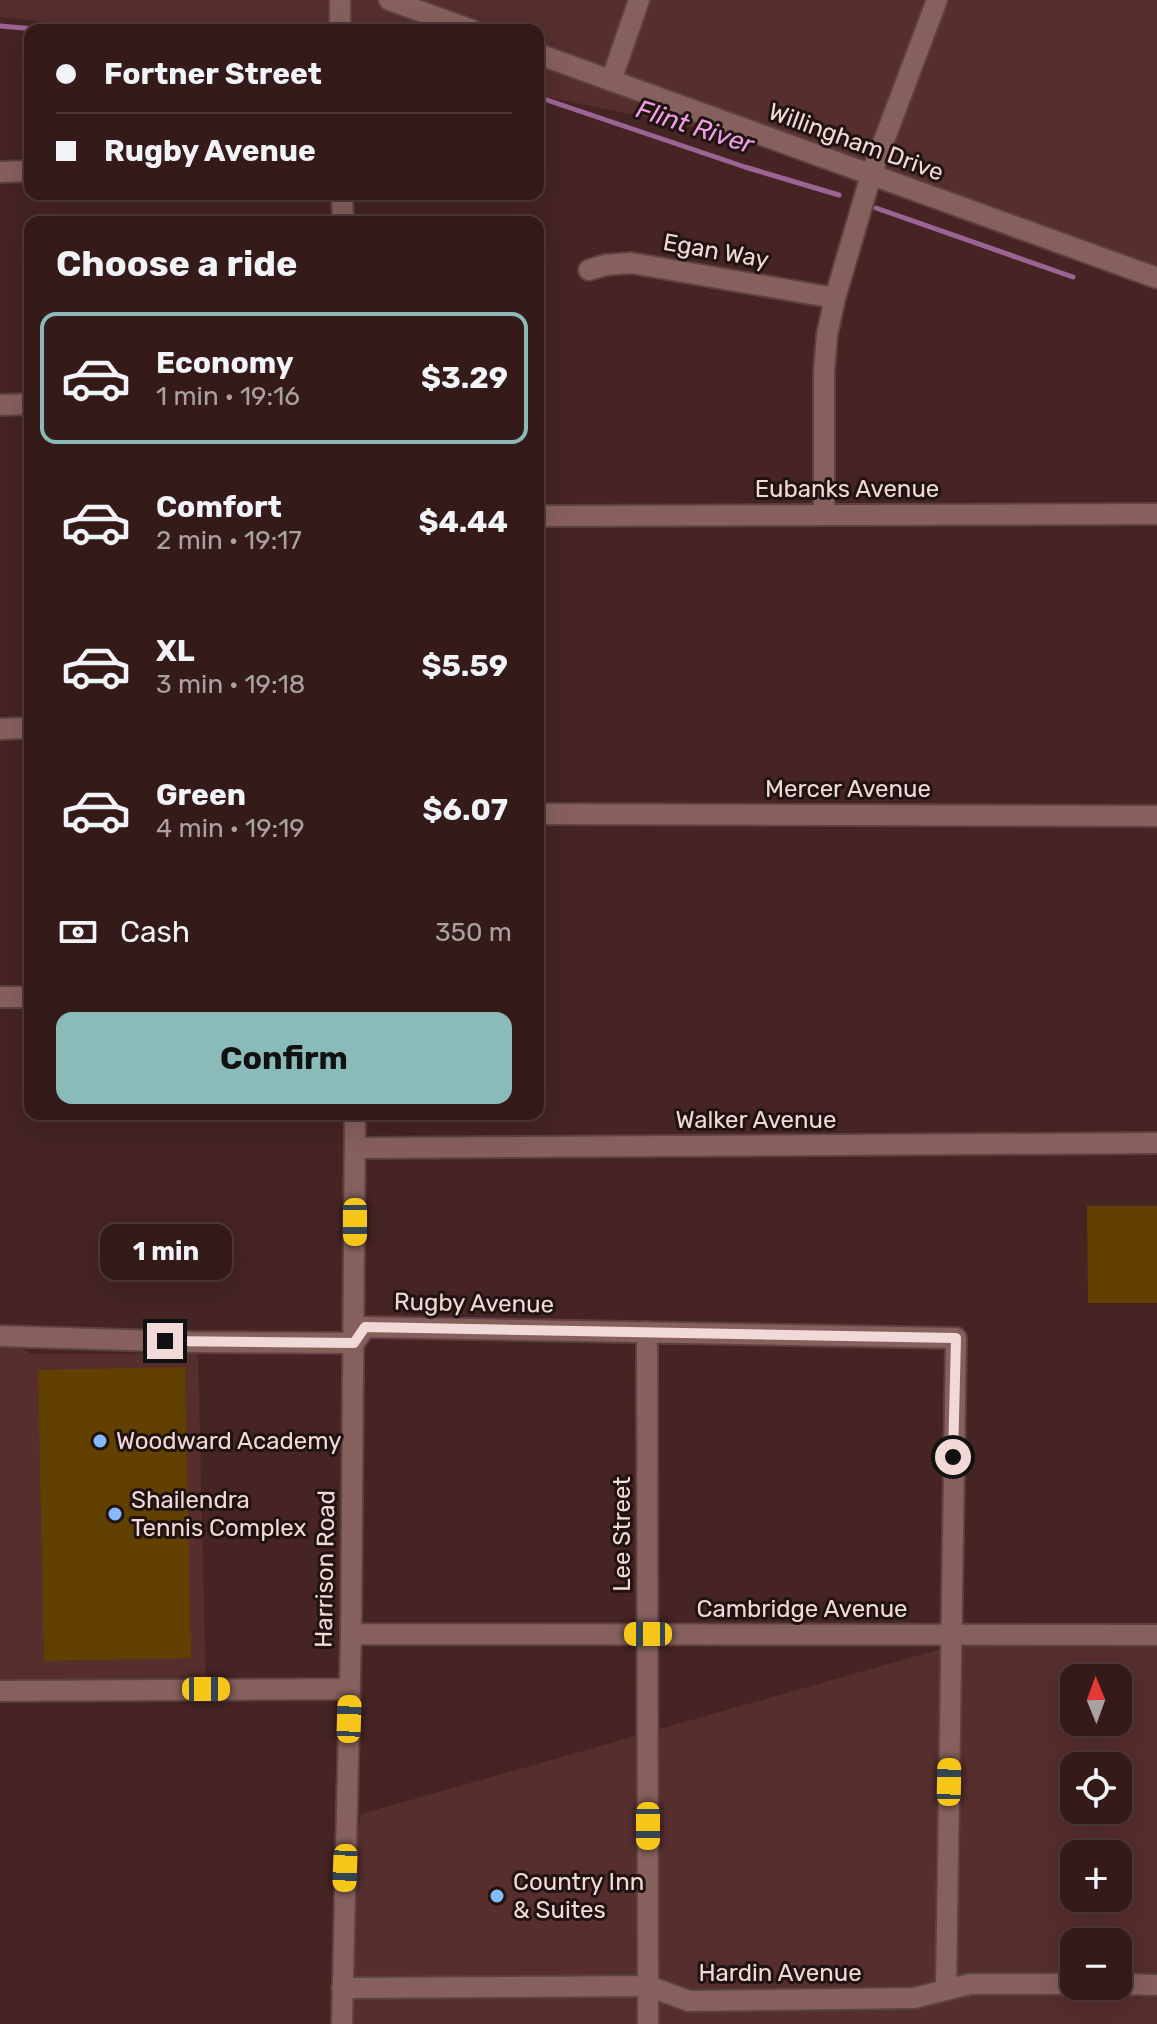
<!DOCTYPE html>
<meta charset="utf-8">
<style>
:root{--surface:#341b1a;--page:#3f2827;--text:#f1f3f6;--muted:#a9a1a2;--line:#4e3939;--accent:#8bbbb9}
body{margin:0;font-family:Rubik,sans-serif;background:var(--page);color:var(--text);height:100vh;display:flex;flex-direction:column;font-size:30px;white-space:nowrap}
*{box-sizing:border-box;margin:0}
p{font-size:26px;color:var(--muted)}
.icon{flex:none;width:44px;height:44px;fill:none;stroke:currentColor;stroke-width:2;stroke-linecap:round;stroke-linejoin:round}
.map{position:relative;flex:1;overflow:hidden}
.sheet{position:absolute;left:24px;top:216px;width:520px;height:904px;display:flex;flex-direction:column;background:var(--surface);border-radius:16px;box-shadow:0 8px 32px #0002,0 0 0 2px var(--line)}
.sheet>*{flex:none}
.banner{position:absolute;left:24px;top:24px;width:520px;height:176px;border-radius:16px;box-shadow:0 8px 32px #0002,0 0 0 2px var(--line);display:grid;align-content:center;height:176px;padding:0 32px;background:var(--surface)}
.needle{width:52px;rotate:359deg}
.tools{position:absolute;left:1060px;top:1664px;display:grid;gap:16px}
.tools a{display:grid;place-items:center;width:72px;height:72px;border-radius:16px;background:var(--surface);box-shadow:0 8px 32px #0002,0 0 0 2px var(--line);font-size:40px}
.end{position:absolute;width:36px;height:36px;margin:-18px;border:10px solid #f0d9d7;background:#111;box-shadow:0 0 0 4px #111}
.from{border-radius:50%}
.bubble{position:absolute;height:56px;border-radius:16px;background:var(--surface);box-shadow:0 8px 32px #0002,0 0 0 2px var(--line);font-size:26px;font-weight:700;line-height:56px;text-align:center}
.car{position:absolute;width:24px;height:48px;margin:-24px -12px;border-radius:10px;box-shadow:0 0 6px 2px #0007;background:linear-gradient(#f5c518 24%,#345 0 40%,#f5c518 0 76%,#345 0 86%,#f5c518 0)}
.banner b{display:flex;align-items:center;gap:28px;height:76px;font-size:30px}
.banner b+b{border-top:2px solid var(--line)}
.banner i{width:20px;height:20px;background:var(--text)}
ul{padding:0;list-style:none}
li{display:flex;align-items:center;gap:24px;height:132px;margin:0 16px 12px;padding:0 16px;border:4px solid transparent;border-radius:16px}
li div{flex:1}
li b{display:block;font-size:30px}
li em{font-style:normal;font-weight:700}
li.current{border-color:var(--accent)}
li>.icon{width:72px;height:72px;stroke-width:1.5}
h2{padding:0 32px;font-size:36px;line-height:96px}
.pay{display:flex;align-items:center;gap:20px;height:88px;padding:0 32px;font-size:30px}
.pay p{margin-inline-start:auto}
.action{display:flex;gap:16px;margin-top:auto;padding:16px 32px}
.action a{flex:1;height:92px;border-radius:16px;background:var(--accent);color:#111;font-size:32px;font-weight:700;line-height:92px;text-align:center}
.map>svg:first-child{display:block}
.built{fill:#552e2d;fill-rule:evenodd}
.green{fill:#614000}
.lines{fill:none;stroke-linecap:round;stroke-linejoin:round}
.stream{stroke:#9c6495;stroke-width:5}
.minor-casing{stroke:#5d4141;stroke-width:24}
.minor{stroke:#86605d;stroke-width:20}
.route{stroke:#f0d9d7;stroke-width:10}
.poi-dot{fill:#85bbfb;stroke:#211312;stroke-width:3}
.labels{text-anchor:middle;dominant-baseline:central;stroke-width:6;stroke-linejoin:round;paint-order:stroke}
.street-label{font-size:24px;fill:#f0d9d7;stroke:#211312}
.poi-label{font-size:24px;fill:#f0d9d7;stroke:#211312;text-anchor:start}
.water-label{font-size:26px;font-style:italic;fill:#efa0e5;stroke:#211312}
</style>
<div class="map">
<svg width="1157" height="2024" viewBox="0 0 1157 2024">
<rect width="100%" height="100%" fill="#452423"/>
<path class="built" d="M0,0H1157V287L741,137L538,95V30H121L0,17Z
M0,1338L32,1354H198L206,1689L0,1691Z
M969,1641L1157,1645V2024H332L361,1814ZM1074,1678H1118V1722H1074ZM1074,1766H1118V1810H1074ZM1074,1854H1118V1898H1074ZM1074,1942H1118V1986H1074Z"/>
<path class="green" d="M1087,1206H1157V1303H1088Z
M185,1367L191,1658L44,1661L38,1370Z"/>
<g class="lines">
<path class="stream" d="M0,26L48,30
M538,97L745,167L839,195
M876,208L1073,277"/>
<g class="minor-casing">
<path id="minor" d="M340,0V30
M389,0L472,30
M538,54L1157,278
M611,81L639,0
M0,172L30,171
M342,194L343,222
M589,270L605,265L631,263L835,298
M0,405L30,404
M824,515V372L827,335L835,298L871,175L937,0
M538,516L1157,514
M0,729L30,728
M538,814L1157,816
M0,997H30
M356,1148L1157,1143
M647,1332L648,2024
M0,1336L192,1342L354,1343L365,1327L956,1338L946,1989
M351,1634L1157,1635
M0,1691L349,1689
M1118,1984L1157,1985
M342,1988L648,1986L689,2001L914,1998L970,1984H1074
M342,2024L351,1634L355,1114"/>
</g>
<use href="#minor" class="minor"/>
</g>
<g class="lines">
<path class="route" d="M165,1341L354,1343L365,1327L956,1338L953,1457"/>
</g>
<g class="poi-dot">
<circle cx="100" cy="1441" r="8"/>
<circle cx="115" cy="1514" r="8"/>
<circle cx="497" cy="1896" r="8"/>
</g>
<g class="labels">
<g class="street-label">
<text transform="translate(856 142) rotate(20)">Willingham Drive</text>
<text transform="translate(716 251) rotate(10)">Egan Way</text>
<text x="847" y="489">Eubanks Avenue</text>
<text x="848" y="789">Mercer Avenue</text>
<text x="756" y="1120">Walker Avenue</text>
<text transform="translate(474 1303) rotate(1)">Rugby Avenue</text>
<text transform="translate(622 1534) rotate(-90)">Lee Street</text>
<text transform="translate(325 1569) rotate(-89)">Harrison Road</text>
<text x="802" y="1609">Cambridge Avenue</text>
<text x="780" y="1973">Hardin Avenue</text>
</g>
<g class="poi-label">
<text x="116" y="1441">Woodward Academy</text>
<text x="131" y="1500">Shailendra<tspan x="131" dy="28">Tennis Complex</tspan></text>
<text x="513" y="1882">Country Inn<tspan x="513" dy="28">&amp; Suites</tspan></text>
</g>
<g class="water-label">
<text transform="translate(695 127) rotate(18)">Flint River</text>
</g>
</g>
</svg>
<div class="tools">
<a><svg class="needle" viewBox="-14 -14 28 28"><path d="M0-13l5 13h-10z" fill="#e53935"/><path d="M0 13l5-13h-10z" fill="#a9a1a2"/></svg></a>
<a><svg class="icon" aria-label="locate" viewBox="0 0 24 24"><circle cx="12" cy="12" r="6"/><path d="M12 2v4M12 18v4M2 12h4M18 12h4"/></svg></a>
<a>+</a>
<a>−</a>
</div>
<i class="end from" style="left:953px;top:1457px"></i>
<i class="end" style="left:165px;top:1341px"></i>
<div class="bubble" style="left:100px;top:1224px;width:132px">1 min</div>
<i class="car" style="left:355px;top:1222px;rotate:180deg"></i>
<i class="car" style="left:648px;top:1634px;rotate:270deg"></i>
<i class="car" style="left:206px;top:1689px;rotate:90deg"></i>
<i class="car" style="left:349px;top:1719px;rotate:2deg"></i>
<i class="car" style="left:949px;top:1782px;rotate:1deg"></i>
<i class="car" style="left:648px;top:1826px;rotate:180deg"></i>
<i class="car" style="left:345px;top:1868px;rotate:182deg"></i>
<div class="banner">
<b><i class="from"></i>Fortner Street</b>
<b><i></i>Rugby Avenue</b>
</div>
<section class="sheet">
<h2>Choose a ride</h2>
<ul>
<li class="current"><svg class="icon" aria-label="car" viewBox="0 0 24 24"><path d="M5 17H2v-5l4-1 3-4h7l3 4 3 1v5h-3M9 17h6M6 11h13"/><circle cx="7" cy="17" r="2"/><circle cx="17" cy="17" r="2"/></svg><div><b>Economy</b><p>1 min · 19:16</p></div><em>$3.29</em></li>
<li><svg class="icon" aria-label="car" viewBox="0 0 24 24"><path d="M5 17H2v-5l4-1 3-4h7l3 4 3 1v5h-3M9 17h6M6 11h13"/><circle cx="7" cy="17" r="2"/><circle cx="17" cy="17" r="2"/></svg><div><b>Comfort</b><p>2 min · 19:17</p></div><em>$4.44</em></li>
<li><svg class="icon" aria-label="car" viewBox="0 0 24 24"><path d="M5 17H2v-5l4-1 3-4h7l3 4 3 1v5h-3M9 17h6M6 11h13"/><circle cx="7" cy="17" r="2"/><circle cx="17" cy="17" r="2"/></svg><div><b>XL</b><p>3 min · 19:18</p></div><em>$5.59</em></li>
<li><svg class="icon" aria-label="car" viewBox="0 0 24 24"><path d="M5 17H2v-5l4-1 3-4h7l3 4 3 1v5h-3M9 17h6M6 11h13"/><circle cx="7" cy="17" r="2"/><circle cx="17" cy="17" r="2"/></svg><div><b>Green</b><p>4 min · 19:19</p></div><em>$6.07</em></li>
</ul>
<div class="pay"><svg class="icon" aria-label="cash" viewBox="0 0 24 24"><path d="M3 7h18v10H3z"/><circle cx="12" cy="12" r="2"/></svg>Cash<p>350 m</p></div>
<div class="action"><a>Confirm</a></div>
</section>
</div>
